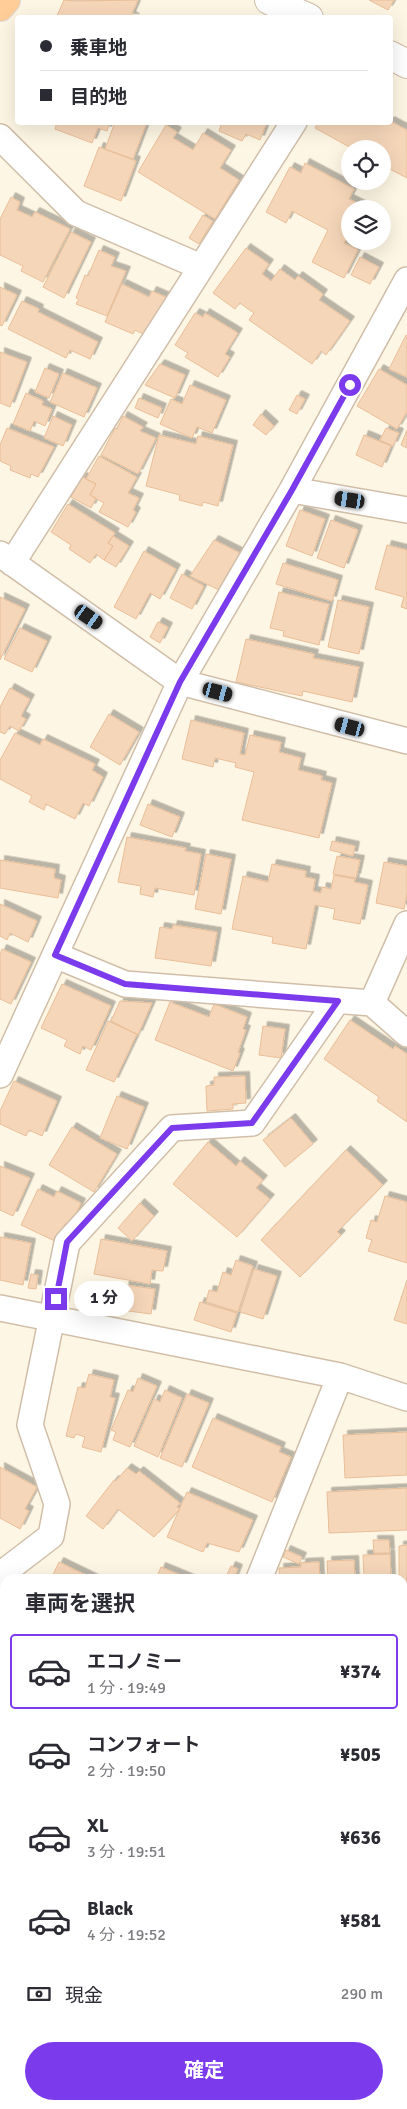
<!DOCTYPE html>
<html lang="ja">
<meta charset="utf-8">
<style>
:root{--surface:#fff;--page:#f2f2f3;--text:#2b2b33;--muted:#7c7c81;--line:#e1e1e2;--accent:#7c3aed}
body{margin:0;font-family:Signika,"Noto Sans JP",sans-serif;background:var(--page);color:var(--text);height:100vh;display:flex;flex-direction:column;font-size:19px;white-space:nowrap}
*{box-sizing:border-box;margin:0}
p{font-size:16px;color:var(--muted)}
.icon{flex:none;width:28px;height:28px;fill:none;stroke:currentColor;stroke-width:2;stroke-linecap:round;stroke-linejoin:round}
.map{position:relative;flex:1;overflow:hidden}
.drawer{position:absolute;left:0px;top:1574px;width:408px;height:536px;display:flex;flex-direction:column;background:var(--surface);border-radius:15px 15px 0 0;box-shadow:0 5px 20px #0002}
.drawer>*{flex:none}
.guide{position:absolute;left:15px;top:15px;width:378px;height:110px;border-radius:5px;box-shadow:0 5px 20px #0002;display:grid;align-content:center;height:110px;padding:0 25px;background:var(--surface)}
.buttons{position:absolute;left:341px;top:140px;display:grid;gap:10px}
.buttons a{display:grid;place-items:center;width:50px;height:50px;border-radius:50%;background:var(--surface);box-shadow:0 5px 20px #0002;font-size:25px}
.end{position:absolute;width:22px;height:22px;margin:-11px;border:6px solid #7c3aed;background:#fff;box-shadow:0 0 0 2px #fff}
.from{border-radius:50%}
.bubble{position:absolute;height:35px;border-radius:18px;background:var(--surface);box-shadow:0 5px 20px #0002;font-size:16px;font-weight:700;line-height:35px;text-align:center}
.car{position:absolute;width:15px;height:30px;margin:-15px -8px;border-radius:6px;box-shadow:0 0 4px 1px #0007;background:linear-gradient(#222 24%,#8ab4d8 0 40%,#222 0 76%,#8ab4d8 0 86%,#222 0)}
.guide b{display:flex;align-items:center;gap:18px;height:48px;font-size:19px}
.guide b+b{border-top:1px solid var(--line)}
.guide i{width:12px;height:12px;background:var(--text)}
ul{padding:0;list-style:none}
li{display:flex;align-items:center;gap:15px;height:75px;margin:0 10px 8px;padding:0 15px;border:2px solid transparent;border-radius:5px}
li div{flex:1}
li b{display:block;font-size:19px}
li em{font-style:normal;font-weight:700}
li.selected{border-color:var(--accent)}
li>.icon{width:45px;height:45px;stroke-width:1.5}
h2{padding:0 25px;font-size:22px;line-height:60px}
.pay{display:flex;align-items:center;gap:12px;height:55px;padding:0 25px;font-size:19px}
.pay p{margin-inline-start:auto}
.action{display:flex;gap:10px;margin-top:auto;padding:10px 25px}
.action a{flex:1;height:58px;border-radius:30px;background:var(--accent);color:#fff;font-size:20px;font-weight:700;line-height:58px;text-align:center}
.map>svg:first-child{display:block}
.building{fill:#f5d6b9;stroke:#e9be98;filter:url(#shadow)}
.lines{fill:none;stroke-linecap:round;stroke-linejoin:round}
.minor-casing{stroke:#d0bea9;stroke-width:28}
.tertiary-casing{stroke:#d0bea9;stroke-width:30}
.trunk-casing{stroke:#dfd8d3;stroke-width:30}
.minor{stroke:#fff;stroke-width:25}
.tertiary{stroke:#fff;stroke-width:28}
.trunk{stroke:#fecd98;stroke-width:28}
.route{stroke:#7c3aed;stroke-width:6}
</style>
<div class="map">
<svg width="407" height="2109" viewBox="0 0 407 2109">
<defs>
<filter id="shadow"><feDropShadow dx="4.5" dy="-4.5" stdDeviation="0" flood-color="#0004"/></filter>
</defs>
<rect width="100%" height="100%" fill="#fef6e4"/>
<path class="building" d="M64,0L75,1L138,0L131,16L135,18H56Z
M369,0H394L388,10Z
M390,121L407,130V178L382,165V149H353L315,128L318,122H390Z
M57,122H110L107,131L98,128L92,143L55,129Z
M115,122H147L133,159L105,149Z
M222,122H267L260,140L246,134L242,141L219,131Z
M166,125L177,132L173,138L193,150L203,133L231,150L220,168L239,180L215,219L138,172Z
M99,147L136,161L121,201L84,186Z
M305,163L354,189L349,199L363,206L362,209H350V232L344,243L358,250L344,278L312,262L328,230L292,211L286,223L266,212L290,167L301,173Z
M11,197L20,202L17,210L32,217L35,212L70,229L43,282L21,271L23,266L0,255V219Z
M203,215L213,221L199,244L189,238Z
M71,232L91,242L64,298L43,287Z
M246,248L269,264L262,274L271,281L280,269L295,280L298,276L323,294L319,300L350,321L326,355L321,351L312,364L249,320L254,313L248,309L240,303L235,309L213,293Z
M99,250L115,257L111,266L126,271L107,316L76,304L79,299L76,298L85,275L88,276Z
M360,257L379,267L370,284L351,275Z
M122,284L149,297L152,291L168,298L143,334L135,330L133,334L105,322Z
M0,287L17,295L2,326L0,325Z
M22,301L39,309L38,312L98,342L90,359L70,350L66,358L8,329Z
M195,313L203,317L205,313L238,333L225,354L230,357L218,377L185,357L188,353L175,345Z
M406,335L407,336V377L389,369Z
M0,352L27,362L10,407L0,403Z
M160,364L185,375L175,398L145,385Z
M45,368L59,374L49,398L35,392Z
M379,369L407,385V412L397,429L357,406Z
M63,373L97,388L84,417L50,402Z
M190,385L226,400L212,433L197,427L192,438L160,424L171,399L182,404Z
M26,393L43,401L42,405L52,409L45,426L34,421L30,431L13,424Z
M297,395L305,399L297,414L289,410Z
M139,398L162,408L158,418L135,408Z
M261,414L274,426L266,435L253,425Z
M53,416L72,425L63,446L44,438Z
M123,416L143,427L140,431L156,438L138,474L101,455L115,428L117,429Z
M7,428L54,447L38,477L31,474L30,478L10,470L11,466L0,461V445Z
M386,428L399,433L393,446L380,440Z
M407,430V448L401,445Z
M159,435L196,444L198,436L233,445L218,506L203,502L202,506L179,500L180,495L146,486Z
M364,435L391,446L382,467L356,455Z
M99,456L137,477L128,493L139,498L133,510L136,512L128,527L99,512L104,503L90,495L96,484L86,479Z
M82,477L96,484L90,495L96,498L91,508L71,497Z
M68,504L115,533L108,543L113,546L104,560L96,554L90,563L69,549L71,545L51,532Z
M300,510L325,519L312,556L286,546Z
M331,520L358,530L344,568L317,558Z
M113,536L129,546L116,567L104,560L113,546L108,543Z
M214,540L240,553L221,591L190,576Z
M387,545L407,550V609L401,607L404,597L375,589Z
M144,551L176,569L160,599L150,593L136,619L114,607Z
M283,563L338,580L332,601L276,584Z
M182,574L204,586L192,609L170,598Z
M279,592L329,604L319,645L283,636L284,631L270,628Z
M0,597L25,609L0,660Z
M338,600L369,607L359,654L328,647Z
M158,622L168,627L160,643L150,637Z
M20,628L47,641L32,672L4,659Z
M246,639L314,654L313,658L359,667L352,702L303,691L302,696L236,682Z
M10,688L30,699L21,716L26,719L19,731L10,726L5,734L0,732V707Z
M109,714L139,732L120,765L90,747Z
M191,720L244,733L240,754L245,755L250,735L281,742L279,752L301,758L298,770L322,776L321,780L332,783L319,838L242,820L254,772L235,767L236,763L215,758L213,767L182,759Z
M15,733L40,745L43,739L95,764L92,770L103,777L89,806L83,803L75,819L46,804L44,810L29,802L32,796L0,779V760Z
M148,804L180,817L172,837L140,825Z
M127,837L186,848L185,851L201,854L194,895L155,888L153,897L140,894L141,886L118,882Z
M332,841L355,846L353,856L330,850Z
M206,854L231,859L221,914L195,909Z
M337,856L360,860L356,878L333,874Z
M0,860L55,869L54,878L61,880L58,898L0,888Z
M384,862L407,866V894L404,909L376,903Z
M272,864L306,871L305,877L315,879L313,891L321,893L322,887L331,889L334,875L355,879L354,882L368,885L360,924L333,919L335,909L315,905L306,949L272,943L273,937L232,929L243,876L268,882Z
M0,904L37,921L28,942L10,933L7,940L0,936Z
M173,925L217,932L211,966L155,958L160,927L172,929Z
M2,949L31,962L11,1004L0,999V954Z
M62,984L111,1006L91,1050L83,1046L80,1054L64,1046L67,1040L41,1028Z
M120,1001L152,1003L138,1035L111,1021Z
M170,1002L209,1017L214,1004L247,1017L243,1029L246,1030L238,1052L240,1053L233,1071L155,1040Z
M350,1020L393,1049L395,1046L407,1054V1122L377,1101L379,1097L324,1059Z
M108,1021L137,1034L114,1082L86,1070Z
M263,1026L285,1029L281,1058L259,1055Z
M245,1076L246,1103L233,1104V1109L207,1111L206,1086L214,1085V1077Z
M14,1081L57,1101L42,1136L29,1130L26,1136L0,1124V1111Z
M117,1096L144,1107L127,1149L100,1138Z
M291,1118L313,1144L285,1167L263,1140Z
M72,1127L117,1154L94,1192L49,1165Z
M208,1142L236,1166L240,1161L263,1180L256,1188L270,1199L237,1237L173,1184Z
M346,1150L383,1185L337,1232L341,1235L300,1277L261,1240Z
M0,1166L30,1178L13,1216L0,1210Z
M38,1189L54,1197L57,1191L81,1203L70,1226L65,1224L57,1242L21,1225Z
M385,1196L407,1202V1263L368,1251L372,1240L366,1238L371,1220L377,1222Z
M140,1203L154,1216L132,1241L118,1228Z
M0,1237L31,1243L23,1285L0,1280Z
M101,1239L167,1251L163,1271L152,1270L150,1284L94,1274Z
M236,1260L253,1266L238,1312L206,1302L209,1290L217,1292L223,1272L231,1275Z
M254,1269L277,1276L263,1319L240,1312Z
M31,1274L38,1275L36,1289L28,1288Z
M407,1280V1324L394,1320Z
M125,1285L155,1289L151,1314L121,1310Z
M200,1302L237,1313L231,1332L194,1320Z
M89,1374L114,1380L110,1397L115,1398L101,1452L82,1447L85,1437L76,1434L74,1438L66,1436L78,1387L85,1388Z
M138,1378L157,1386L130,1447L113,1440L116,1432L111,1430L128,1390L133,1392Z
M165,1390L182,1398L158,1457L134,1446L154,1399L160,1402Z
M187,1394L209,1403L182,1467L160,1458Z
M213,1418L281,1447L279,1452L291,1457L272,1502L192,1467Z
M407,1432V1475L345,1478L343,1435Z
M0,1467L37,1487L25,1509L29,1511L20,1529L0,1518Z
M127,1468L136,1474L139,1471L180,1503L177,1507L180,1509L154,1537L118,1509L103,1529L86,1516L114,1480L116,1481Z
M407,1488V1530L329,1533L327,1492Z
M187,1492L253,1520L239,1552L207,1543L203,1552L167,1537Z
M373,1540H389L390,1553H374Z
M407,1545V1585H402V1579H399V1546Z
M286,1550L302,1557L299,1564L283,1557Z
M390,1554L391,1579H364L363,1555Z
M354,1560L355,1579H328L327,1561Z
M59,1562L94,1579H51Z
M319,1562L320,1579H280L279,1568L301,1567V1563Z
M231,1566L238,1569L234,1579H225Z
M161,1567L190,1579H156Z
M407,1663V1717H402V1664Z
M1,1692L5,1694V1727L0,1724Z
M402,1717H407V1733H402Z
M0,1730L5,1733V1740L0,1749Z
M402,1741H407V1798H402Z
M0,1834L5,1838V1884L0,1881Z
M402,1954H407V1986H402Z
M407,2012V2033L402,2031Z
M0,2024L5,2026V2060L0,2070Z
M402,2076L407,2077V2109H389L391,2105H402Z
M13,2105H53L51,2109H11Z
M58,2105H92L100,2109H56Z
M105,2105H124L122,2109H112Z
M132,2105H168L169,2106L168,2109H130Z
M273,2105H300V2109H269V2106L273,2107Z
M306,2105H375V2109H306Z"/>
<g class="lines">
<g class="minor-casing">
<path id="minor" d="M0,137L76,213L201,267
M292,490L407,510
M0,554L180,682L407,741
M12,563L294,122
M55,955L125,984L372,1003L407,1034
M372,1003L407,924
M0,1075L180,682L292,490L407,280
M0,1308L340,1376L407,1398
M0,1575L51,1536L57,1504L30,1425L67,1243L172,1128L252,1123L337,1001
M259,1579L340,1376
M402,1619H407
M0,1656L5,1660
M402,1842H407"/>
</g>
<g class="tertiary-casing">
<path id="tertiary" d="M269,0L309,18
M390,55L407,64
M0,1969L5,1972
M202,2105L205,2109"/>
</g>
<g class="trunk-casing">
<path id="trunk" d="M0,7L6,0"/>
</g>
<use href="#minor" class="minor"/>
<use href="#tertiary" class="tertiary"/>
<use href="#trunk" class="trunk"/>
</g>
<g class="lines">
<path class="route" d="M56,1299L67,1242L172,1128L252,1123L338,1001L125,984L55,955L180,682L292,490L350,385"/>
</g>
</svg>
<div class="buttons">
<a><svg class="icon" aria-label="locate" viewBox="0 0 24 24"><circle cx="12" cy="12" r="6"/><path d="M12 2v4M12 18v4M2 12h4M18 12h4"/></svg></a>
<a><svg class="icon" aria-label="layers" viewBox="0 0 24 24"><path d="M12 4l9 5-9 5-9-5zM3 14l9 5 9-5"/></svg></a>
</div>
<i class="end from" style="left:350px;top:385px"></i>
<i class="end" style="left:56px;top:1299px"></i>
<div class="bubble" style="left:74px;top:1281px;width:60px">1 分</div>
<i class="car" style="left:350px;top:500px;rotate:279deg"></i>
<i class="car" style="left:89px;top:617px;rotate:125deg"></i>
<i class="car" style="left:218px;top:692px;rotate:105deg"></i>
<i class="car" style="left:350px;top:727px;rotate:285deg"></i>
<div class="guide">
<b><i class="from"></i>乗車地</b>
<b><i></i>目的地</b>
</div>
<section class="drawer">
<h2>車両を選択</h2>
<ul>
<li class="selected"><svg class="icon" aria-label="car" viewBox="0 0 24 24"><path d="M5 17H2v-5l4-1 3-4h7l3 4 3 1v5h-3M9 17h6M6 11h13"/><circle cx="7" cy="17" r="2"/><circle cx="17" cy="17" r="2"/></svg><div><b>エコノミー</b><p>1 分 · 19:49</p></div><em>¥374</em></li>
<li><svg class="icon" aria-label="car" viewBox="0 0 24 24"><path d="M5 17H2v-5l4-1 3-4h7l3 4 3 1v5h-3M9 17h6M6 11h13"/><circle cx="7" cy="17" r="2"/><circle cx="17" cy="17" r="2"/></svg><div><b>コンフォート</b><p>2 分 · 19:50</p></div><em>¥505</em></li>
<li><svg class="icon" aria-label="car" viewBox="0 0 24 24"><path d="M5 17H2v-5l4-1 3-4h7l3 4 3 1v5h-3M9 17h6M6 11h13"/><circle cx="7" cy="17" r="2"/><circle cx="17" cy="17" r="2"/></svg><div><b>XL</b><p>3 分 · 19:51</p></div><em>¥636</em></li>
<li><svg class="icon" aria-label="car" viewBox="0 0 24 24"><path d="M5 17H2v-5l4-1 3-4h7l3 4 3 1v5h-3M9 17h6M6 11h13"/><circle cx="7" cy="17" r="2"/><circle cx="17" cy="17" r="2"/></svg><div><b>Black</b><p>4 分 · 19:52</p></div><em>¥581</em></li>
</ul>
<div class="pay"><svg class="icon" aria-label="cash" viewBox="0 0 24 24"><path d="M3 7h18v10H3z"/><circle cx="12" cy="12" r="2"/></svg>現金<p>290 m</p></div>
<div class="action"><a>確定</a></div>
</section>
</div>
